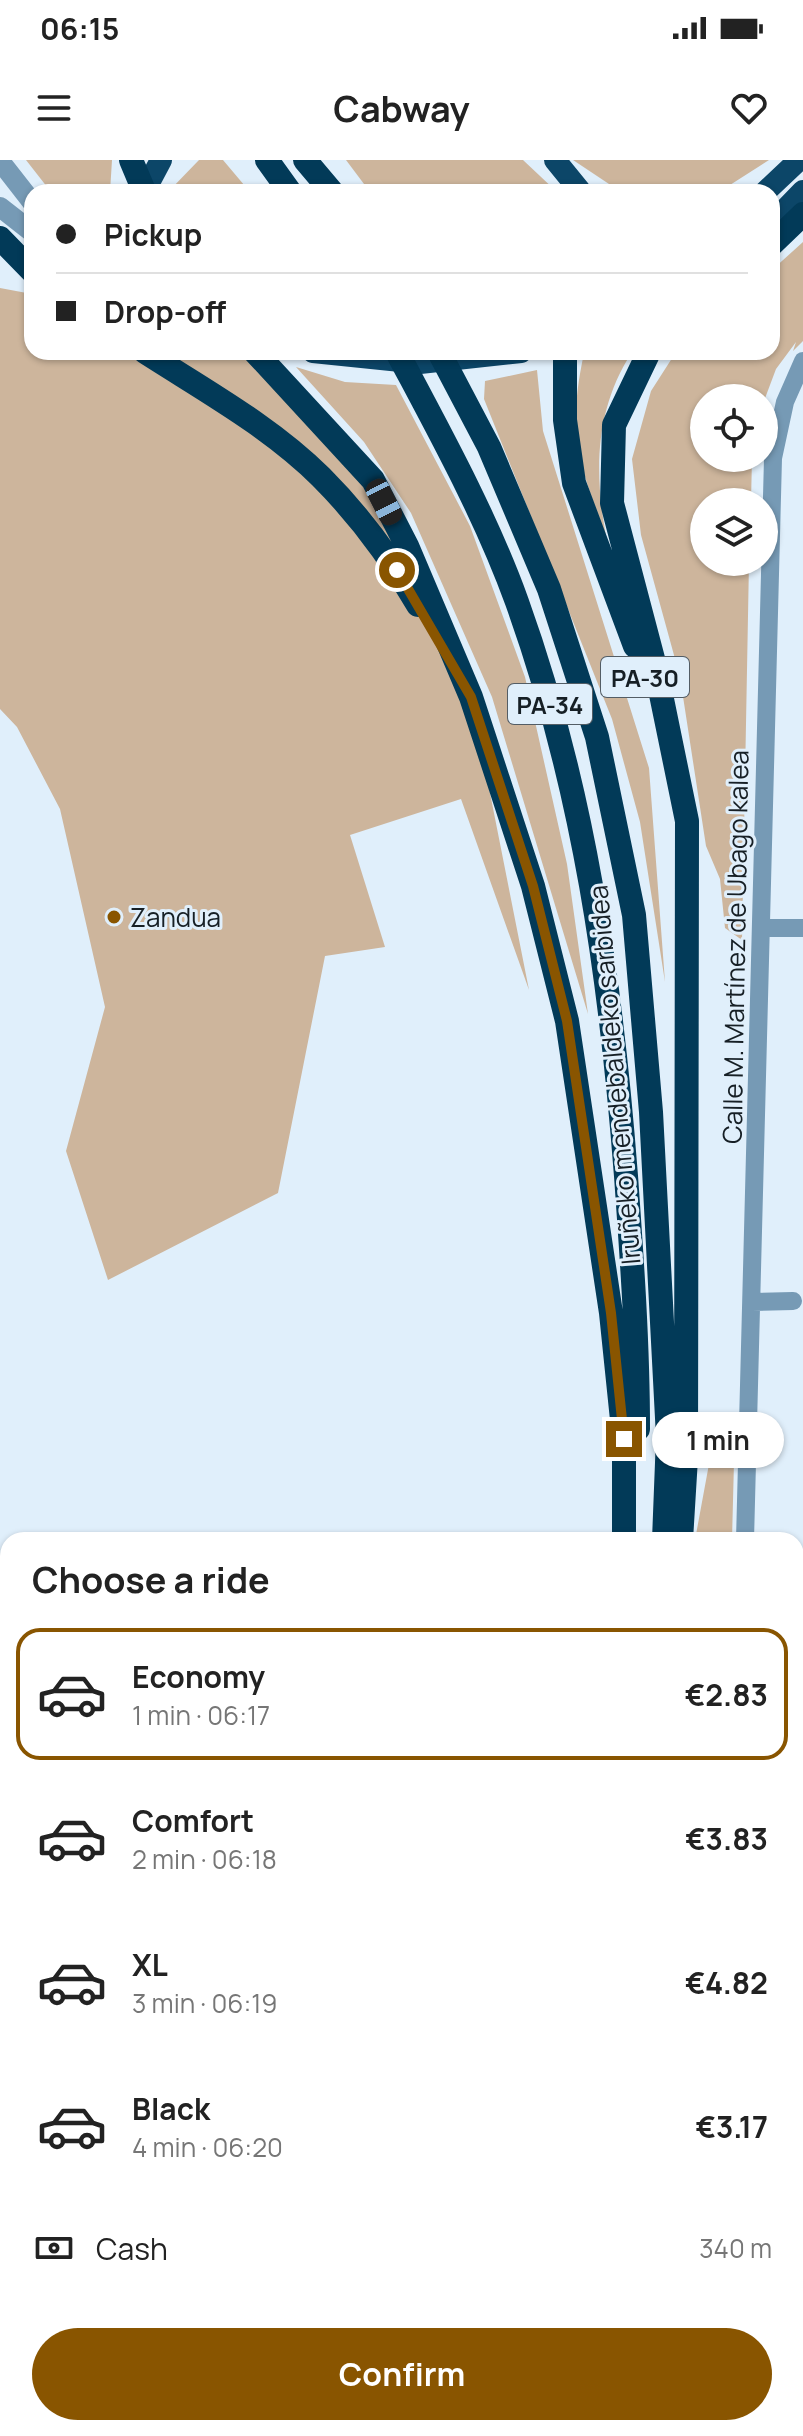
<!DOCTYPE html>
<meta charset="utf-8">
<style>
:root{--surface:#fff;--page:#f6f6f6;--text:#222;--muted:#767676;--line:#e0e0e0;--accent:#895500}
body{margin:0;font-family:Manrope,sans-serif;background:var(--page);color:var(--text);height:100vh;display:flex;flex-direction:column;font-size:30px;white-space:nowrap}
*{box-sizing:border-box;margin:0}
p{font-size:26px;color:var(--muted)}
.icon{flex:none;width:44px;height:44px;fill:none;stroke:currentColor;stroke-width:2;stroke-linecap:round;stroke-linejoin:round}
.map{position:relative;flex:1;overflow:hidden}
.panel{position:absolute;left:0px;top:1372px;width:804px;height:904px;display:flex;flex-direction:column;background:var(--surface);border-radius:24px 24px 0 0;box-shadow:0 2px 6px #0004}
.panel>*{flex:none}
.banner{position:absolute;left:24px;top:24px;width:756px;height:176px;border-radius:24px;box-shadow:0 2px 6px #0004;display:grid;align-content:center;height:176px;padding:0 32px;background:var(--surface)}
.buttons{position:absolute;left:690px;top:224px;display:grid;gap:16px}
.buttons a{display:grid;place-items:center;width:88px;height:88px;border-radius:50%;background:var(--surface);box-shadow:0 2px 6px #0004;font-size:40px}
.end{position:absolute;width:36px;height:36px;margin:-18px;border:10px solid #895500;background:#fff;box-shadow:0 0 0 4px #fff}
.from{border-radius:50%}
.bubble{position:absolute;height:56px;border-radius:28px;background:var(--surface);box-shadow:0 2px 6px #0004;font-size:26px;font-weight:700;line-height:56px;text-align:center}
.car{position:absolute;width:24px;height:48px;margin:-24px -12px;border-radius:10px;box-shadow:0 0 6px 2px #0007;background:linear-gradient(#222 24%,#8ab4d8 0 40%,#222 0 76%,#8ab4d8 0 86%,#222 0)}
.banner b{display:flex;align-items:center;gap:28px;height:76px;font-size:30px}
.banner b+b{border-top:2px solid var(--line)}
.banner i{width:20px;height:20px;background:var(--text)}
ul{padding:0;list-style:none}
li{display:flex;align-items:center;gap:24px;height:132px;margin:0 16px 12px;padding:0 16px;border:4px solid transparent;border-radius:24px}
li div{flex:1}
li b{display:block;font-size:30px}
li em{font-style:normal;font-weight:700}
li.active{border-color:var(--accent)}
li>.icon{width:72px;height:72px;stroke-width:1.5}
h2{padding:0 32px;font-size:36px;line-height:96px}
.pay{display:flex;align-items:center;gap:20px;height:88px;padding:0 32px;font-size:30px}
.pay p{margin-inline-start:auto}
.primary-button{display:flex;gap:16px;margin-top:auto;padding:16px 32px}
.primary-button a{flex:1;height:92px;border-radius:48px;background:var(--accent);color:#fff;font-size:32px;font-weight:700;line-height:92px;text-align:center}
.status{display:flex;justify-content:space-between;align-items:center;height:56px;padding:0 40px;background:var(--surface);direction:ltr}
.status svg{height:22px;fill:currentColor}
header{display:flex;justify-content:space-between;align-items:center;height:104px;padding:0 32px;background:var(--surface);font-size:36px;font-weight:700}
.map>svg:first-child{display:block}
.green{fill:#cdb59c}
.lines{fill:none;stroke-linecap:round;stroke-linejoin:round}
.minor{stroke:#769ab5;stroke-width:18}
.tertiary{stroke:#769ab5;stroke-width:20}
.secondary{stroke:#387198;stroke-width:20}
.trunk{stroke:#0c4668;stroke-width:22}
.motorway{stroke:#023a58;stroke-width:24}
.route{stroke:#895500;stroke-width:10}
.poi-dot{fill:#895500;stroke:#e0effb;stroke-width:3}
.labels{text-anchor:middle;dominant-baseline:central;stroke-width:6;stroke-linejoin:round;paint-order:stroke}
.shield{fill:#e0effb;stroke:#535d65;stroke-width:2}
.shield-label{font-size:24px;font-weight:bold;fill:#161f25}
.poi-label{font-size:26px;fill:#161f25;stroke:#e0effb;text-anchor:start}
.street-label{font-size:26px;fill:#161f25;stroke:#e0effb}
</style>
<div class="status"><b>06:15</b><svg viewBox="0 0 49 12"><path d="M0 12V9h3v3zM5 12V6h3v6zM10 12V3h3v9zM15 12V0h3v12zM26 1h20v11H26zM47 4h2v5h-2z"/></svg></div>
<header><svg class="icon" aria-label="menu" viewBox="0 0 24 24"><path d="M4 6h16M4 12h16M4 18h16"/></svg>Cabway<svg class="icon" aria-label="heart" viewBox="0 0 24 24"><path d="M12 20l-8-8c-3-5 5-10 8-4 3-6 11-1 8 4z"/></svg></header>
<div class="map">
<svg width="803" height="2276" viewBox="0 0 803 2276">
<rect width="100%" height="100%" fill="#e0effb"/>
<path class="green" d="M26,0H112L110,32H51Z
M199,0H223L250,32H168Z
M346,0H523L557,32H370Z
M573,0H769L719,32H621Z
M803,82V181L793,191L796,182L776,209L764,241V238H704V298H752L751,342H704V402H749L742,780L725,768L720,719L706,686L680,517L641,375L632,299L651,231L676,192H772V110Z
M0,128L32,134V192H255L373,320L471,537L529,830L461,639L350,675L385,787L325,796L278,1033L108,1120L66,991L105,847L60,649L17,567L0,549Z
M632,192C595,249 594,311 606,376C578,301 567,273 584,193Z
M296,207L345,222L396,225L470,366L525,517L567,704L588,854L492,537L411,353L364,282Z
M537,210L543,271L649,608L665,822L640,662L612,559L484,239L485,221Z
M734,1302L732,1380H695L709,1304Z
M796,1529H803V1749L796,1752Z
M8,1892V2067L0,2069V1898Z
M8,2101V2268H258L261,2276H0V2103Z
M432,2268H723L726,2276H428Z"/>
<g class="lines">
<path class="minor" d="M762,768H803
M752,1142L793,1141
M745,1380L773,298L785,242L803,201
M796,1504H803
M796,1777L803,1775
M796,1800L803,1798
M796,1839L803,1841
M796,2198L803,2195
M754,2268L757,2276
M332,2276L354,2273L357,2276"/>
<path class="tertiary" d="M0,1L32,42
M0,47L32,72"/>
<path class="secondary" d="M376,2276L378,2268
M412,2276L415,2268"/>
<path class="trunk" d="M555,0L581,32
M144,32L161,0
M765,32L799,0
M772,63L803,31
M313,192L420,203L521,192
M0,2089L8,2086"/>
<path class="motorway" d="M131,0L144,31
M267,0L290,32
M305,0L332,32
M0,78L32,111
M772,84L803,54
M145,192C204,230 271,267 321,317C358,354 392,400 418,445
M255,192L373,320L407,386L471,537L533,726L567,861L611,1153L624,1279V1380
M397,192C440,273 486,356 517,442C584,628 611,820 626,1016C632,1100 638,1185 638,1269
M439,192L489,287L549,429L597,577L634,755L651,952L668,1277L664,1380
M565,192V260L574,323L635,486
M649,192L614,265L612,343L656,510L687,661L686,1298L681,1380"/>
</g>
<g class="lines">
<path class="route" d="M397,410L471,537L533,726L567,861L611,1153L624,1279"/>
</g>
<circle class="poi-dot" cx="114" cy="757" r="8"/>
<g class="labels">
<g class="shield">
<rect x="601" y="497" width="88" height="40" rx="6"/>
<rect x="508" y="524" width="84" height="40" rx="6"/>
</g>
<g class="shield-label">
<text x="645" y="517">PA-30</text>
<text x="550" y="544">PA-34</text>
</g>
<g class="poi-label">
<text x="130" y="757">Zandua</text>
</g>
<g class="street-label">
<text transform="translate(735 787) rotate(-89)">Calle M. Martínez de Ubago kalea</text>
<text transform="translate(614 915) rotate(-95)">Iruñeko mendebaldeko sarbidea</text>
</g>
</g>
</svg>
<div class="buttons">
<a><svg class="icon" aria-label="locate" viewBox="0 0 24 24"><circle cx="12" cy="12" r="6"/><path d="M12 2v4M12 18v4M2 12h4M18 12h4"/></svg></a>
<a><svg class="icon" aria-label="layers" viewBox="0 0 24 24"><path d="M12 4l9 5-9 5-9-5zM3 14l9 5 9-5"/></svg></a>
</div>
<i class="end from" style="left:397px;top:410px"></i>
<i class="end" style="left:624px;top:1279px"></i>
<div class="bubble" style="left:652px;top:1252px;width:132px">1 min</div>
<i class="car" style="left:384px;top:342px;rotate:153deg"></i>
<div class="banner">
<b><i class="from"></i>Pickup</b>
<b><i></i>Drop-off</b>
</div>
<section class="panel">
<h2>Choose a ride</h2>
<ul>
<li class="active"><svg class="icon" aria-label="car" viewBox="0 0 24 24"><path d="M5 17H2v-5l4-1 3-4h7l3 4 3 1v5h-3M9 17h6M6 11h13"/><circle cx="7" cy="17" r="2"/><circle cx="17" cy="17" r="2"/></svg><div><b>Economy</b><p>1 min · 06:17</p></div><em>€2.83</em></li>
<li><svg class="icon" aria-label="car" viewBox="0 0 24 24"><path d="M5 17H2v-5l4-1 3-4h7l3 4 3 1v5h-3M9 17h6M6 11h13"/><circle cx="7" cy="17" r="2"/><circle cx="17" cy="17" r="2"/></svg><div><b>Comfort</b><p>2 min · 06:18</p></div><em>€3.83</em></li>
<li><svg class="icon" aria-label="car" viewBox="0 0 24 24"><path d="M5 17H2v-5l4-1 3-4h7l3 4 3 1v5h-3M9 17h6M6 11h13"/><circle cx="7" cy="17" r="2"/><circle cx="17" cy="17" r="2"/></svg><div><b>XL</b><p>3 min · 06:19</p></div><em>€4.82</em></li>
<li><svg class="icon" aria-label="car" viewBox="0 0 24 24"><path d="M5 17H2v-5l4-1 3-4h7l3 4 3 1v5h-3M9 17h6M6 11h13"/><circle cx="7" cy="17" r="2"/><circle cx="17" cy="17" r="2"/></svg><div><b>Black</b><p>4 min · 06:20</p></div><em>€3.17</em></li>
</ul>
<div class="pay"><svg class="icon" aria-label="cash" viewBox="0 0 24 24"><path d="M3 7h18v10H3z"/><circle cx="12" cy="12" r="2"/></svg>Cash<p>340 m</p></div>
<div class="primary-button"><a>Confirm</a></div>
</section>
</div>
